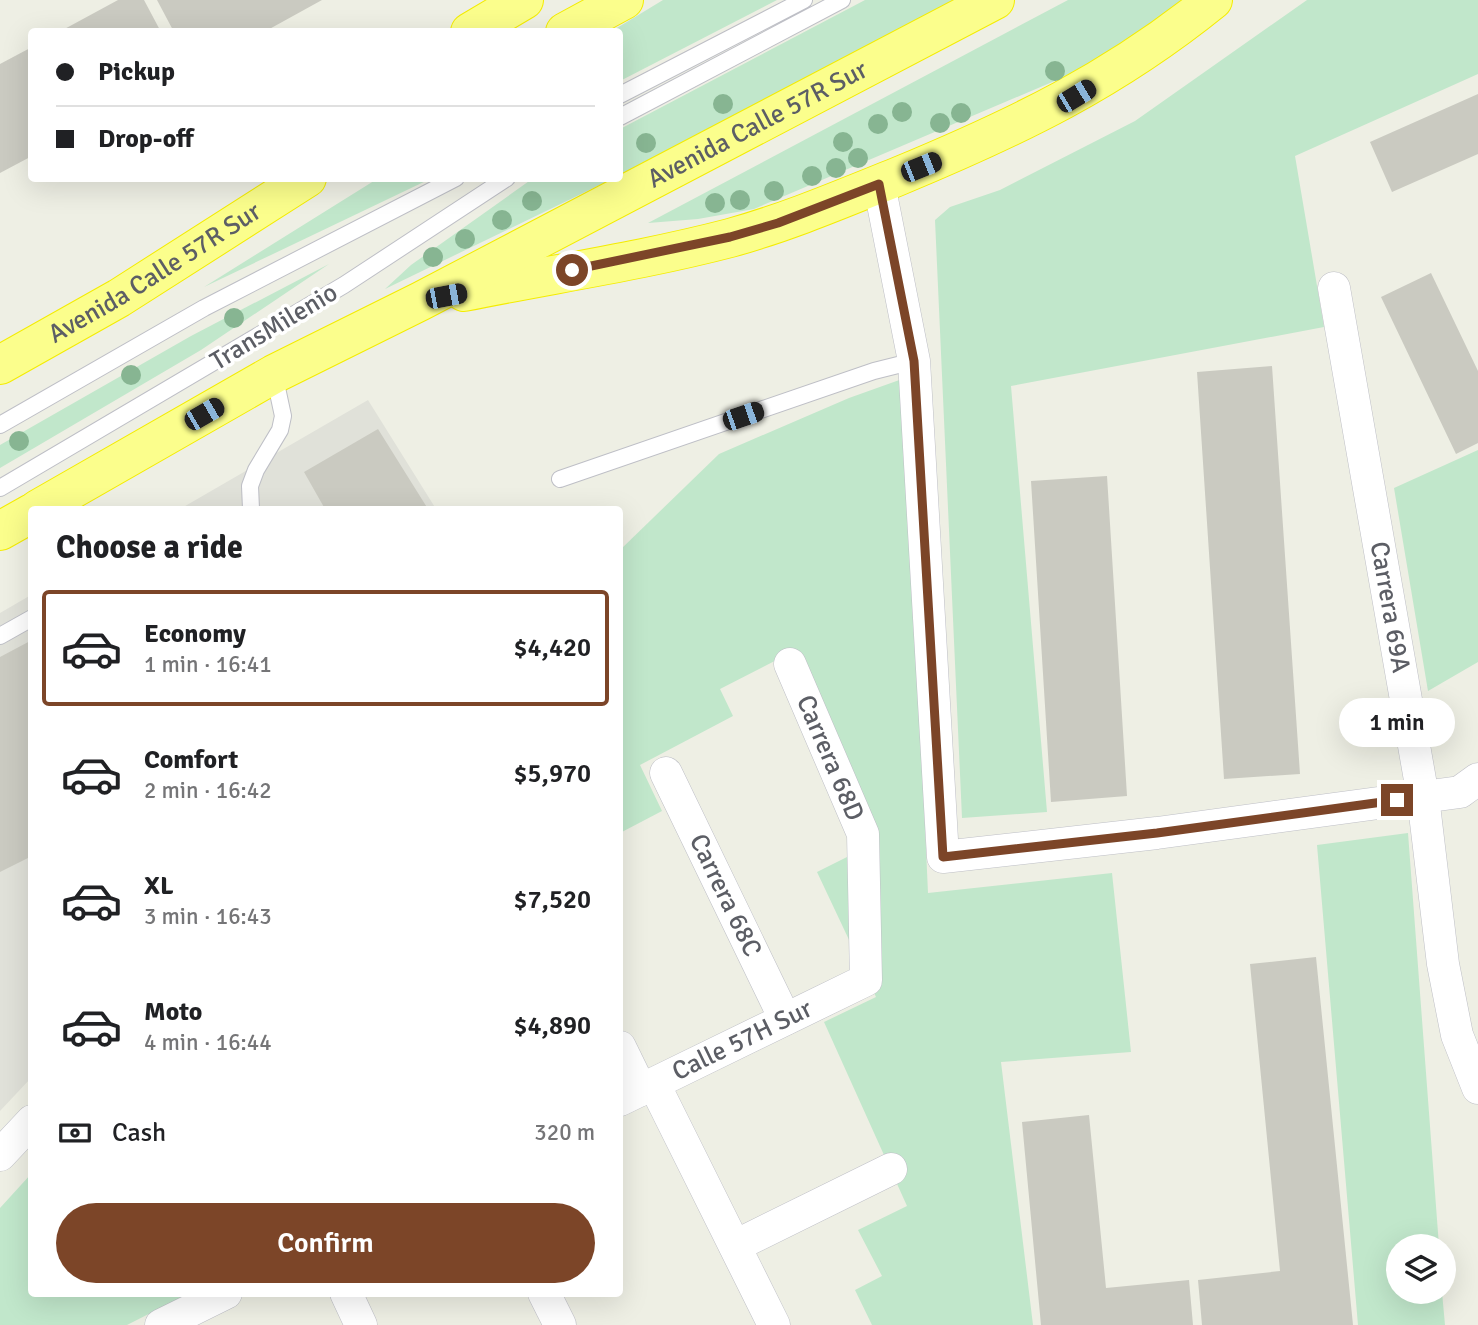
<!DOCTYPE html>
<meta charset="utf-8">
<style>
:root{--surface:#fff;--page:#f2f2f2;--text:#202124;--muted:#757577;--line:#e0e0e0;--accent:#7c4528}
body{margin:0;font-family:Signika,sans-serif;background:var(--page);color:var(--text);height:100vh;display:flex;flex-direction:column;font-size:26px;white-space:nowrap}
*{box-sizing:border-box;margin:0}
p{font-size:23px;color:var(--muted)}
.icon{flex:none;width:38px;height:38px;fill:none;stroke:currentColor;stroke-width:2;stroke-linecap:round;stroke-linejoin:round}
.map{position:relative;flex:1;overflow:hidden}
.drawer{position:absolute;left:28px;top:506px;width:595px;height:791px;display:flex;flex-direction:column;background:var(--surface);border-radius:7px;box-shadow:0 7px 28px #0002}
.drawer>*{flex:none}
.banner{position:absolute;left:28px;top:28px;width:595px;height:154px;border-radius:7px;box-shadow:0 7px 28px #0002;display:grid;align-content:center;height:154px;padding:0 28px;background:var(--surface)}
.controls{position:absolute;left:1386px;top:1234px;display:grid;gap:14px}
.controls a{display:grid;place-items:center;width:70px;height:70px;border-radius:50%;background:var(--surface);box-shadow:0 7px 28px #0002;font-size:35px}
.end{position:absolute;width:32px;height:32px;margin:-16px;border:9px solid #7c4528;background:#fff;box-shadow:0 0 0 4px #fff}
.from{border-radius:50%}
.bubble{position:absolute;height:49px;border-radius:24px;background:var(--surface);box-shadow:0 7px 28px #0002;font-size:23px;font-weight:600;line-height:49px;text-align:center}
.car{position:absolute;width:21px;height:42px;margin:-21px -10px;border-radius:9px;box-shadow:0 0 5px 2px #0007;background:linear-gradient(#222 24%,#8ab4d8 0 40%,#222 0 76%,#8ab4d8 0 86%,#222 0)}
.banner b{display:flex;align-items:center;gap:24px;height:66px;font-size:26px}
.banner b+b{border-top:2px solid var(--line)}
.banner i{width:18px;height:18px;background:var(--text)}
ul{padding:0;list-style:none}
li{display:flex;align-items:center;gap:21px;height:116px;margin:0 14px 10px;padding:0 14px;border:4px solid transparent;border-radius:7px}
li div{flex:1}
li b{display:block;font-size:26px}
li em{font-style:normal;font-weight:600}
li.selected{border-color:var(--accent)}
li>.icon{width:63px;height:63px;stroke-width:1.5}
h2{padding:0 28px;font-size:32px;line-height:84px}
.pay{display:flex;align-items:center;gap:18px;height:77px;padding:0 28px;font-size:26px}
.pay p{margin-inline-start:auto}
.cta{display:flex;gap:14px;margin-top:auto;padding:14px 28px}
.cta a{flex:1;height:80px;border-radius:42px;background:var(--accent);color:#fff;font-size:28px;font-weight:600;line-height:80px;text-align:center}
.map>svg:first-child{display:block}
.industrial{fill:#e0e1d9}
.green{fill:#c1e7cb}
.building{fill:#cacac1}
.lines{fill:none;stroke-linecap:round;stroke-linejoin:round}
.lane-casing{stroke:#bebfc6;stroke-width:18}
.street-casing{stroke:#bebfc6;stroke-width:33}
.highway-casing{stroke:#f4ec00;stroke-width:40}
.lane{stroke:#fff;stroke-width:16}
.street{stroke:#fff;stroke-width:32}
.highway{stroke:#fbfe8c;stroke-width:38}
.tree{fill:#87b592}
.route{stroke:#7c4528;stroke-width:9}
.labels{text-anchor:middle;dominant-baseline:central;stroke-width:7;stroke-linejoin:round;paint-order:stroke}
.street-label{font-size:26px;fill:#5c5e65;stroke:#fff}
</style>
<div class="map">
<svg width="1478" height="1325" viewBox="0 0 1478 1325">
<rect width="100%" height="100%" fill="#eeefe4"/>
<path class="industrial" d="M368,400L436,509H180Z
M31,595V1078L0,1111V613Z"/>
<path class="green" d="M663,0H777L620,81V32L612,31Z
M865,0H954L620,175V129Z
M1068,0H1188L1078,71L754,209L698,219L648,223Z
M1307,0H1478V74L1295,156L1324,327L1011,386L1047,812L962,818L935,220L950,207L1000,190L1135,121Z
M377,179H430L204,287Z
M532,179H612L385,289L411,265Z
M329,264L201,350L0,468V445L191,336Z
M905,378L928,893L1112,873L1131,1052L1001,1062L1033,1325H872L855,1290L882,1276L858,1230L907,1206L824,1022L876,997L817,872L875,843L796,650L720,689L733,716L640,765L662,811L620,833V550L719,454L849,398Z
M1478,450V662L1428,691L1394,488Z
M1408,833L1439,1246H1398V1292H1442L1445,1325H1358L1317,845Z
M31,1174L32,1293H190L127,1325H0V1208Z"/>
<path class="building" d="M118,0H144L161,32H59Z
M157,0H322L264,32H174Z
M32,47V156L0,173V64Z
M1478,94V154L1392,192L1370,142Z
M1431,273L1478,371V443L1456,454L1381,297Z
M1272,366L1300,774L1224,779L1197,372Z
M378,429L428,509H325L304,472Z
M1107,476L1127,796L1051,802L1031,481Z
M32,640V856L0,872V657Z
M1316,957L1353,1325H1202L1198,1280L1280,1271L1250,964Z
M1089,1115L1106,1288L1189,1280L1193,1325H1041L1022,1122Z"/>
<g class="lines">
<g class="lane-casing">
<path id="lane" d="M620,95L804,0
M620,117L842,0
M0,425L204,308L456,178
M560,479L874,371L914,361
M0,488L344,285L507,178
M251,509L250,486L256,470L280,430L283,416L274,374
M0,636L32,618"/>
</g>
<g class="street-casing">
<g id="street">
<path d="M879,184L914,361L943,857L1157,833L1460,792L1478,779"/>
<path id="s1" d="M1334,288L1423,797L1443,964L1457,1035L1478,1088"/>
<path id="s2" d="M666,773L785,1019"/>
<path d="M620,1047L641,1090"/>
<path d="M654,1084L774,1325"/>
<path id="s3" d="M620,1100L866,980L863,834L790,664"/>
<path d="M0,1155L32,1121"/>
<path d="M735,1246L891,1169"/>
<path d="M346,1293L361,1325"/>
<path d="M544,1293L560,1325"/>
<path d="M161,1325L226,1293"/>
</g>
</g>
<g class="highway-casing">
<g id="highway">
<path d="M470,32L524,0"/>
<path d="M565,32L624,0"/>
<path d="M464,292C552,274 642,261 730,238C788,222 844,198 899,176C1017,127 1113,81 1213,0"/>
<path id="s4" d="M0,365L119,298L307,178"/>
<path id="s5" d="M38,509L274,374L421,301L995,0"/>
<path d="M0,531L32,513"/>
</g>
</g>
<use href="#lane" class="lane"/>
<use href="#street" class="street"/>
<use href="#highway" class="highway"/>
</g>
<g class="tree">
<circle cx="1055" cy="71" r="10"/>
<circle cx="723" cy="104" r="10"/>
<circle cx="902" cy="112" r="10"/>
<circle cx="961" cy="113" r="10"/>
<circle cx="940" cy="123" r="10"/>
<circle cx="878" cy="124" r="10"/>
<circle cx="843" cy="142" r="10"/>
<circle cx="646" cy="143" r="10"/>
<circle cx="858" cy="158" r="10"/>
<circle cx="836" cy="168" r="10"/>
<circle cx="812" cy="176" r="10"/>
<circle cx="774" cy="191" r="10"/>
<circle cx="740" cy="200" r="10"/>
<circle cx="532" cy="201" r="10"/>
<circle cx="715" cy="203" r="10"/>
<circle cx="502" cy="220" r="10"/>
<circle cx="465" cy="239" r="10"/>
<circle cx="433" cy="257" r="10"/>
<circle cx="234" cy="318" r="10"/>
<circle cx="131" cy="375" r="10"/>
<circle cx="19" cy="441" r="10"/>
</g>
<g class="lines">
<path class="route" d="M572,270L730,237L778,223L879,184L914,361L943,857L1157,833L1397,800"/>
</g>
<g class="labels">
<g class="street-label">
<text stroke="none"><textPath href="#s5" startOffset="816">Avenida Calle 57R Sur</textPath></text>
<text stroke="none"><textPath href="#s4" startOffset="180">Avenida Calle 57R Sur</textPath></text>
<text transform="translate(274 327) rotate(-31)">TransMilenio</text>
<text stroke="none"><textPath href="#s1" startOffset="324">Carrera 69A</textPath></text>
<text transform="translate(830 758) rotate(67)">Carrera 68D</text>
<text stroke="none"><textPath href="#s2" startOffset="136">Carrera 68C</textPath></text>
<text stroke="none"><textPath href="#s3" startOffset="136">Calle 57H Sur</textPath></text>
</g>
</g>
</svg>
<div class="controls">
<a><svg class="icon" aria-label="layers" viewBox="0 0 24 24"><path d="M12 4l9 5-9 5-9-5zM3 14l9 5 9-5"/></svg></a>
</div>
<i class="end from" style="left:572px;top:270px"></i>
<i class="end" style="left:1397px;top:800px"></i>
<div class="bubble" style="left:1339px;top:698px;width:116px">1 min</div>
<i class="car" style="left:1076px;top:96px;rotate:59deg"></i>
<i class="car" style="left:921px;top:167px;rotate:68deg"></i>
<i class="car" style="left:446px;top:296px;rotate:79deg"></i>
<i class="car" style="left:204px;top:414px;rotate:60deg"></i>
<i class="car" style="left:743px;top:416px;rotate:71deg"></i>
<div class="banner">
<b><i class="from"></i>Pickup</b>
<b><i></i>Drop-off</b>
</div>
<section class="drawer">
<h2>Choose a ride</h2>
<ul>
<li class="selected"><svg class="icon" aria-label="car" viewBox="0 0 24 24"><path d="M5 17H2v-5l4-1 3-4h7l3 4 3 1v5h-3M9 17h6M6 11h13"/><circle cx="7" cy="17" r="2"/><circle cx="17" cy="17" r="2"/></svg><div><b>Economy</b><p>1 min · 16:41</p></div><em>$4,420</em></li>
<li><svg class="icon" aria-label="car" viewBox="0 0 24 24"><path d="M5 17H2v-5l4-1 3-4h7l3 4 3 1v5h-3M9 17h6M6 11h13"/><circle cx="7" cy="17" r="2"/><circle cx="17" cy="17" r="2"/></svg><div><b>Comfort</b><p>2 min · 16:42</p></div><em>$5,970</em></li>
<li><svg class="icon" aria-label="car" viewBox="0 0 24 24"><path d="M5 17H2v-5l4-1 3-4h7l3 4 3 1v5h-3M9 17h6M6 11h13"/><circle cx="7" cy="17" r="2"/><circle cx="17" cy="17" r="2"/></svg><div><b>XL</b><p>3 min · 16:43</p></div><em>$7,520</em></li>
<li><svg class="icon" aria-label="car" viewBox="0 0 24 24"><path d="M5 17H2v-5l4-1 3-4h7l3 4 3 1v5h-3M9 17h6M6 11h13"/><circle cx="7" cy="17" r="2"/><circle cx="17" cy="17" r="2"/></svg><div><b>Moto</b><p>4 min · 16:44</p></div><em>$4,890</em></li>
</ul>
<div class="pay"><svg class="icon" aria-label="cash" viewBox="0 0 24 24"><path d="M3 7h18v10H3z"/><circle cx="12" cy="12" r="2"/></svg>Cash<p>320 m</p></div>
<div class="cta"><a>Confirm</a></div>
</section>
</div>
